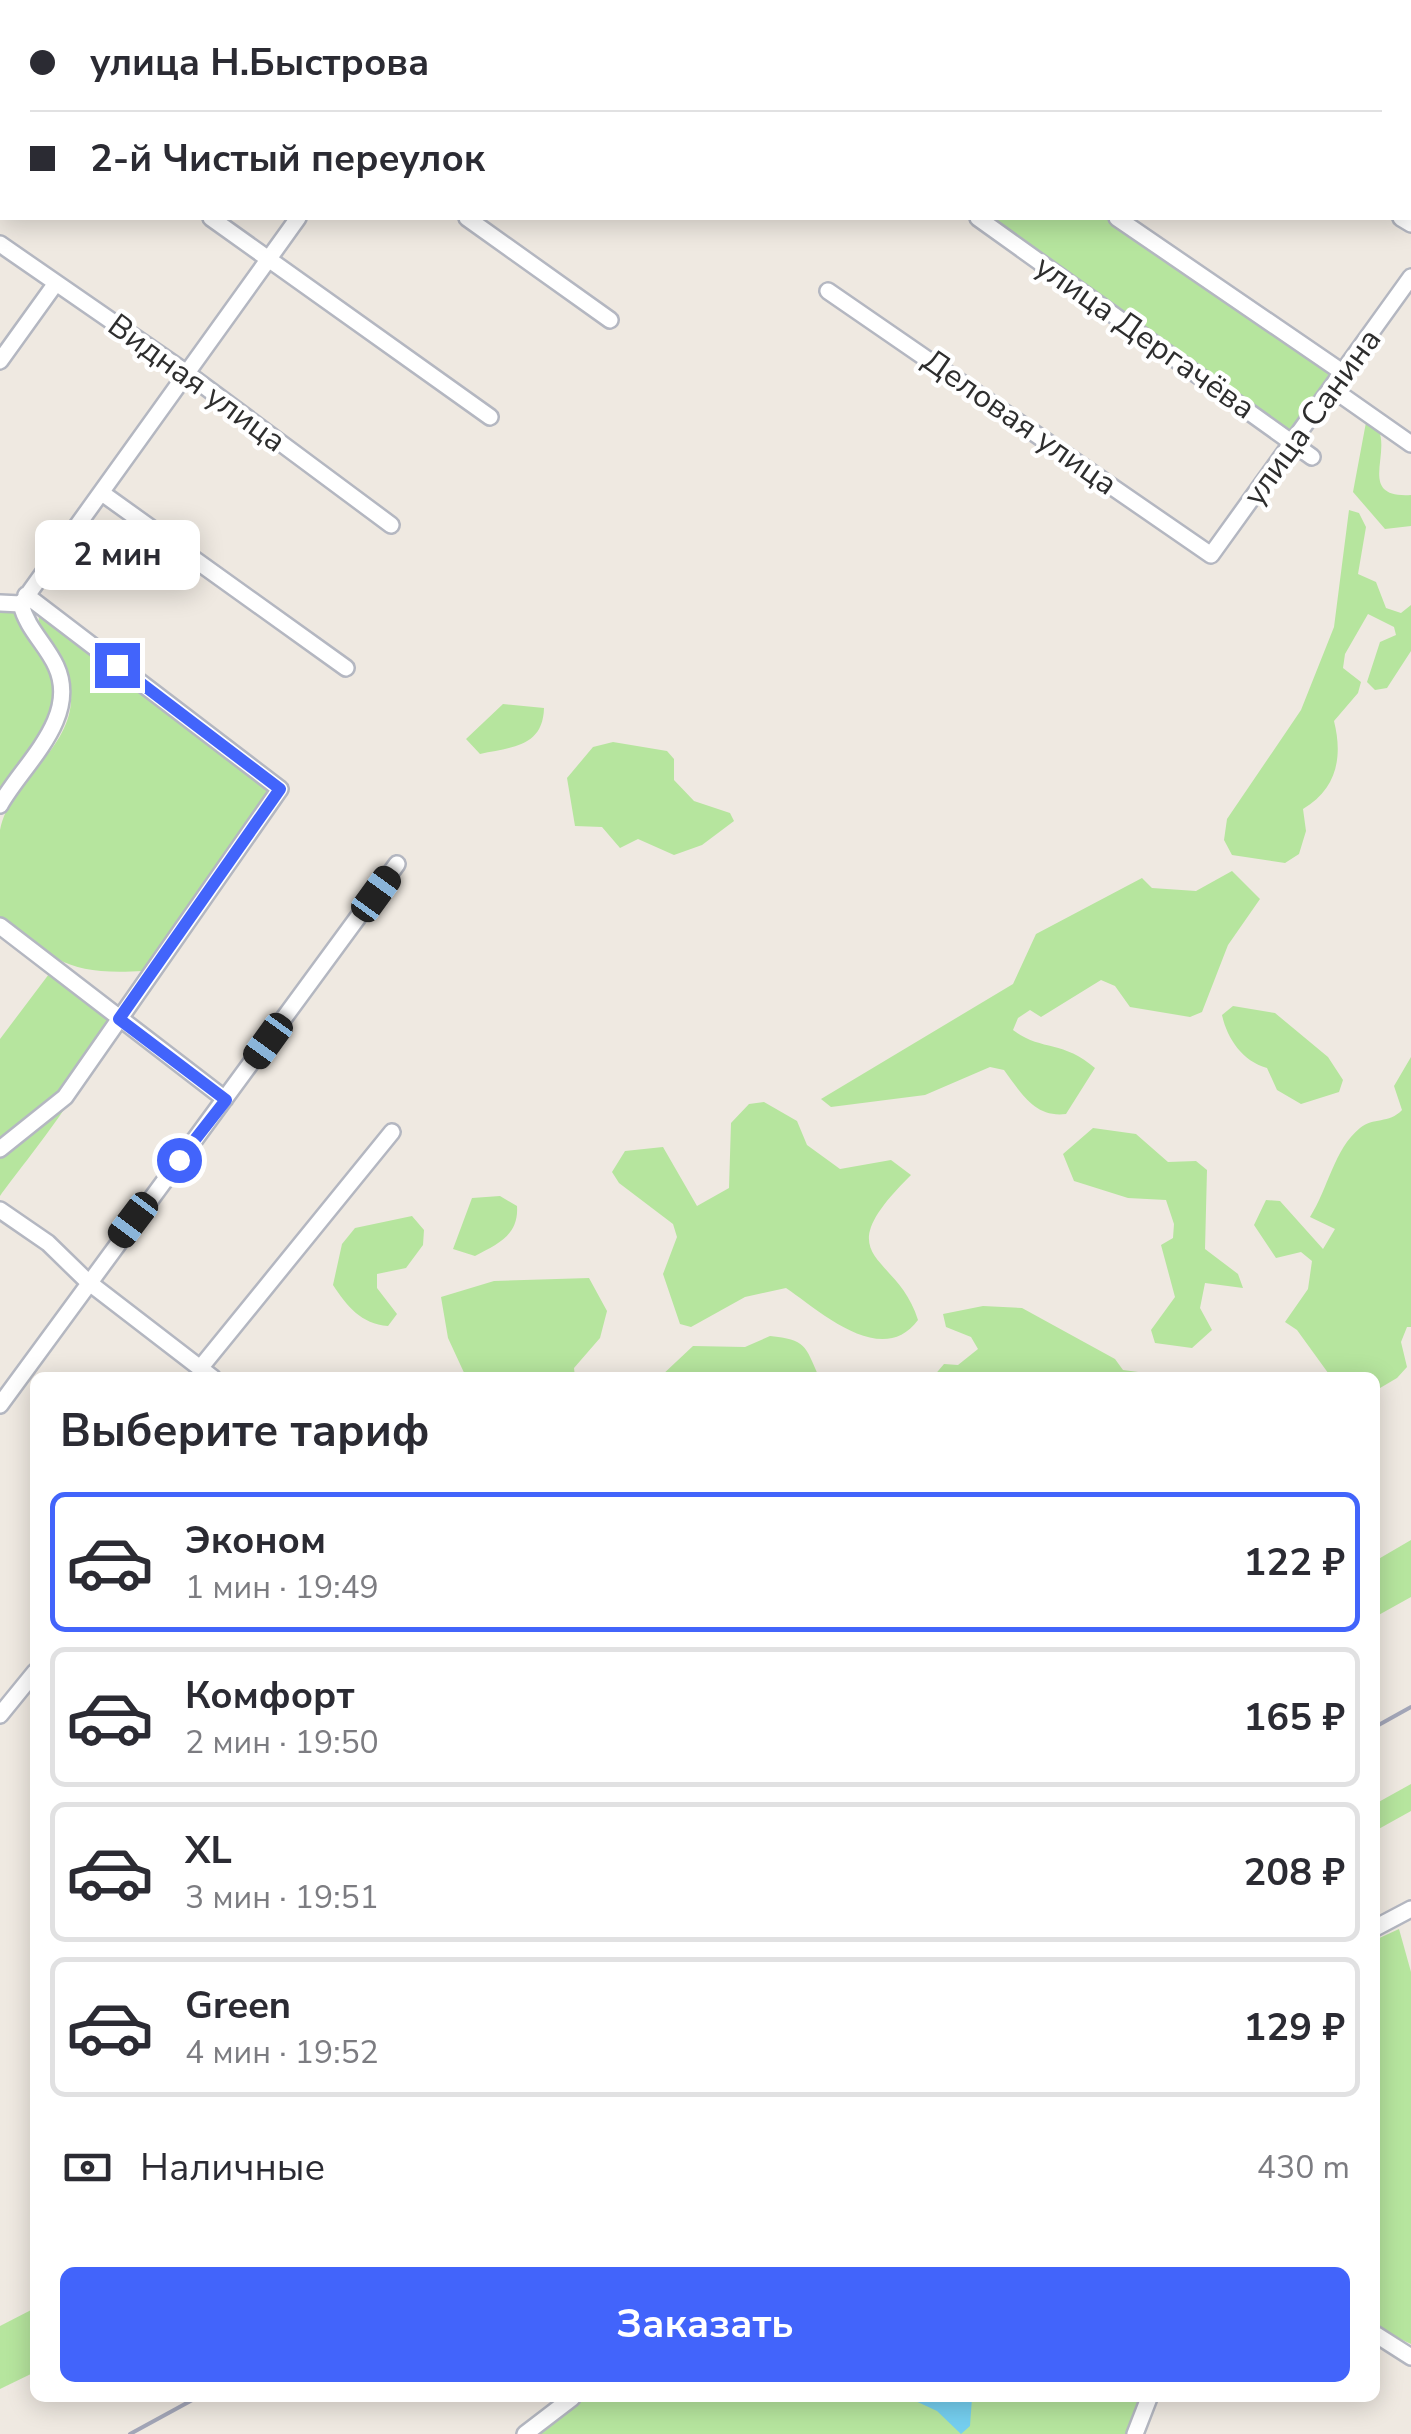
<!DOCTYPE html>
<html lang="ru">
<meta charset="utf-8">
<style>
:root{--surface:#fff;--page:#f2f2f3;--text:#2b2b33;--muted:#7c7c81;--line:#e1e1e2;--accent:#4264fb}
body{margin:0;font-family:"Nunito Sans",sans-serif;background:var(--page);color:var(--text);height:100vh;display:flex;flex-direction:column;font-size:38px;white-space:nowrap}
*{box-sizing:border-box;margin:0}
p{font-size:32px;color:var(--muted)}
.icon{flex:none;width:55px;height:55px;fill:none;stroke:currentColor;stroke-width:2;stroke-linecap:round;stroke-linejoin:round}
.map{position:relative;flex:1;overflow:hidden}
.side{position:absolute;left:30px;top:1372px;width:1350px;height:1030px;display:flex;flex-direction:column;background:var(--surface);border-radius:15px;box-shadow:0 5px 25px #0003}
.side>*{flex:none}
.hud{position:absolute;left:0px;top:0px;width:1412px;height:220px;box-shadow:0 5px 25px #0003;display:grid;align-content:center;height:220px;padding:0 30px;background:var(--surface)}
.end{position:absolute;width:45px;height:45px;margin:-22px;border:12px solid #4264fb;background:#fff;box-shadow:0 0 0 5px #fff}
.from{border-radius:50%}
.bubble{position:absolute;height:70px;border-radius:15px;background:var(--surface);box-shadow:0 5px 25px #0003;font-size:32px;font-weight:700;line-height:70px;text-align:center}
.car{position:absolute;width:30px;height:60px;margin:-30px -15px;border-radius:12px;box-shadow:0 0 8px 2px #0007;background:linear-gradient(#222 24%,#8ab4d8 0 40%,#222 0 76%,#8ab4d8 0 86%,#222 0)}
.hud b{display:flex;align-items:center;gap:35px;height:95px;font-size:38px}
.hud b+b{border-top:2px solid var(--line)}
.hud i{width:25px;height:25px;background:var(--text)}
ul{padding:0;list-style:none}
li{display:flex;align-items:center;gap:30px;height:140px;margin:0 20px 15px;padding:0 10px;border:5px solid var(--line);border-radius:15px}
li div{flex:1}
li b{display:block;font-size:38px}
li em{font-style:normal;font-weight:700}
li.selected{border-color:var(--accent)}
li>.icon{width:90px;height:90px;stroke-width:1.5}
h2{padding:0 30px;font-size:45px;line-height:120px}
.pay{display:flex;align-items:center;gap:25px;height:110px;padding:0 30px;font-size:38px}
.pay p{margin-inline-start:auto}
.button{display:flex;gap:20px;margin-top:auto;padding:20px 30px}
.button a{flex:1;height:115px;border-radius:15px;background:var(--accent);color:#fff;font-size:40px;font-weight:700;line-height:115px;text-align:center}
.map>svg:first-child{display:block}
.green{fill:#b6e59e}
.water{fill:#75cff0}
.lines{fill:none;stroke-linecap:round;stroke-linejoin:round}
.minor-casing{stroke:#b4b7c1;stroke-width:20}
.minor{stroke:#fff;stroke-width:15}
.rail{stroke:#a3a6b8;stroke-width:4}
.route{stroke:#4264fb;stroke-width:12}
.labels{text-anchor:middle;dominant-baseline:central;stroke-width:9;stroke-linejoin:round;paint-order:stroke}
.street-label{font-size:32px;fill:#2e2e2e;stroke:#fff}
</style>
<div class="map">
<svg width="1411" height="2434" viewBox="0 0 1411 2434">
<rect width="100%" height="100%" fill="#efe9e1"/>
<path class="green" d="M989,218H1110L1337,374L1302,427L1289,434Z
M1367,417C1405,439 1348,499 1411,495V526L1385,529L1353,492Z
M1349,510L1359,513L1366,527L1358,574L1376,582L1386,608L1401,613L1411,605V651L1387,688L1375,690L1367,682L1380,642L1396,635L1394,627L1368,614L1345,654L1343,668L1361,682L1358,693L1334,721C1343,757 1337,789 1303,809L1306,831L1299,854L1285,863L1232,855L1224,840L1227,819L1301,710L1334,627Z
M0,608H19C40,648 69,686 45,731C34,753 13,771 0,794Z
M44,615L268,786L267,798L143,971C68,975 56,962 0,916C0,889 0,857 0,830C10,779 74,749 71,694C69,667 35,640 39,616Z
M503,704L544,708C543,747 512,747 480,754L466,739Z
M613,742L667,751L674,759V780L694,801L730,813L734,821L702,845L674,855L638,839L620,848L602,827L575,826L567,778L593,747Z
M1232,871L1260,899L1228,945L1202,1012L1190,1017L1130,1007L1115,986L1101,980L1041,1017L1030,1010L1018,1018L1013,1030C1040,1051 1063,1040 1095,1068L1066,1114C1035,1118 1021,1093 1004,1070L990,1067L925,1095L831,1107L821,1099L1013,984L1036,934L1142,878L1152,888L1196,891Z
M49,974L65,982L107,1018C110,1060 26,1160 0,1196V1039Z
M1233,1006L1275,1013L1328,1057L1343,1080L1339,1092L1301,1104L1277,1090L1267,1068C1242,1061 1227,1038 1222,1015Z
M1411,1057V1327H1407L1401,1342L1407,1367L1397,1378L1375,1391V1378L1331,1377L1297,1330L1285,1322L1308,1289L1312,1261L1301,1252L1276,1258L1254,1225L1266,1200L1280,1201L1323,1249L1335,1229L1310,1217C1328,1189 1334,1149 1360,1128C1373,1117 1389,1124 1402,1110L1394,1086Z
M764,1102L797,1121L807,1145L840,1169L891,1160L911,1175C823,1262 897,1251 918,1320C882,1369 820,1311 786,1288L745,1297L691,1327L680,1324L663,1274L677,1237L673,1224L619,1183L612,1172L625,1151L663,1147L697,1206L729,1188L731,1123L749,1104Z
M1093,1128L1136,1134L1168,1162L1196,1161L1207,1170L1205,1249L1238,1274L1243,1288L1205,1283L1200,1308L1212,1330L1192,1348L1155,1343L1151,1330L1175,1297L1161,1245L1173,1238L1174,1224L1166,1200L1128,1198L1074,1181L1063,1154Z
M500,1196L517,1206C519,1235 498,1244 475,1256L453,1249L472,1198Z
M412,1216L424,1230L423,1245L406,1268L377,1274V1288L397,1314L388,1326C361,1324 347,1306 333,1285L342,1244L355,1228Z
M589,1278L607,1311L600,1338L574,1368L575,1377H466L448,1338L441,1297L494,1281Z
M983,1306L1022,1308L1115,1359L1123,1370L1176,1377H933L944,1364L958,1365L978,1349L971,1337L946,1327L943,1314Z
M770,1336C806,1340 805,1345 819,1377H660L693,1346L745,1347Z
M1411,1540V1597L1375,1617V1561Z
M1411,1784V1811L1375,1831V1804Z
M1399,1929L1411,1972V2344L1383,2331L1375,2320V1940Z
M35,2308V2372L0,2389V2326Z
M580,2398H1145L1130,2434H533Z"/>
<path class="water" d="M909,2398H972L970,2426L961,2434L937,2411Z"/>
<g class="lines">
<g class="minor-casing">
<path id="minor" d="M159,0L163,2
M413,0L417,2
M678,0L681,2
M818,0L822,2
M1361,0L1365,2
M50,2L51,0
M451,2L452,0
M1410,35L1411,36
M0,65V70
M211,218L490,417
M467,218L610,320
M978,218L1312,457
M1117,218L1345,374
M1401,218L1411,224
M0,244L188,374L391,525
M828,291L1211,555L1411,277
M0,361L56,283
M1334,390L1411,444
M102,493L346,668
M0,603L21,604
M0,805C23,764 80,718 56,666C46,644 27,629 21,604L298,218
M0,926L225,1099
M0,1149L65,1097L280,789L26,595
M0,1210L48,1243L87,1281L213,1378
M201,1367L392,1132
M0,1405L397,864
M0,1715L35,1672
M1375,1928L1411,1909
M1375,2334L1411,2357
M525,2434L572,2398
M1135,2434L1149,2398"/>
</g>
<use href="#minor" class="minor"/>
<path class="rail" d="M1375,1727L1411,1707
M130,2434L196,2398"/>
</g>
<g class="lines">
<path class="route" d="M117,665L280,789L119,1019L226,1100L179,1160"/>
</g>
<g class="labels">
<g class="street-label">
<text transform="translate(1145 337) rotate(35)">улица Дергачёва</text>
<text transform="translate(197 383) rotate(36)">Видная улица</text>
<text transform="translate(1312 417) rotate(-54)">улица Санина</text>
<text transform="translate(1020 422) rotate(35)">Деловая улица</text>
</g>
</g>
</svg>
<i class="end from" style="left:179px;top:1160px"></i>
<i class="end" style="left:117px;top:665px"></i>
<div class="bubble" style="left:35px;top:520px;width:165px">2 мин</div>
<i class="car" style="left:376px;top:894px;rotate:36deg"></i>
<i class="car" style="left:268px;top:1041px;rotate:216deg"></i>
<i class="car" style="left:133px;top:1220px;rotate:217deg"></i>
<div class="hud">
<b><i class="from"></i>улица Н.Быстрова</b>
<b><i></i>2-й Чистый переулок</b>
</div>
<section class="side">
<h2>Выберите тариф</h2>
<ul>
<li class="selected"><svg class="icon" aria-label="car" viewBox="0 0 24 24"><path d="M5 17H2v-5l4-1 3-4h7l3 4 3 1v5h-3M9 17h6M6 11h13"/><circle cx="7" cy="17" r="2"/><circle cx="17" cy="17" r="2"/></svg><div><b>Эконом</b><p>1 мин · 19:49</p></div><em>122 ₽</em></li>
<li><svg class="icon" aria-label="car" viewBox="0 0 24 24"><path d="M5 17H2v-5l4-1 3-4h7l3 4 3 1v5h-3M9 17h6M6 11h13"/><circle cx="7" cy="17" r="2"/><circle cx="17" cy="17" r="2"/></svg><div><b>Комфорт</b><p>2 мин · 19:50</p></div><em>165 ₽</em></li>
<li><svg class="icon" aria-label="car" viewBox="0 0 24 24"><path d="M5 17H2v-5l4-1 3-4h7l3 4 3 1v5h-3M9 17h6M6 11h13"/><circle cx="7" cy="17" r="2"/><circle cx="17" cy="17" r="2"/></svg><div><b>XL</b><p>3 мин · 19:51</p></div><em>208 ₽</em></li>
<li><svg class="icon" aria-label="car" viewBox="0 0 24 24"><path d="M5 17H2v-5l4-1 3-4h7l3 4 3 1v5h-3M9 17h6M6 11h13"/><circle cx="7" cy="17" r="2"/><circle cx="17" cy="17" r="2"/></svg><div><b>Green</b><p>4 мин · 19:52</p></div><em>129 ₽</em></li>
</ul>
<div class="pay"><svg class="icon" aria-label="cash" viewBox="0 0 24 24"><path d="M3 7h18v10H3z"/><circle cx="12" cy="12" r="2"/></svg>Наличные<p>430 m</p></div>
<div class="button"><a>Заказать</a></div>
</section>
</div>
